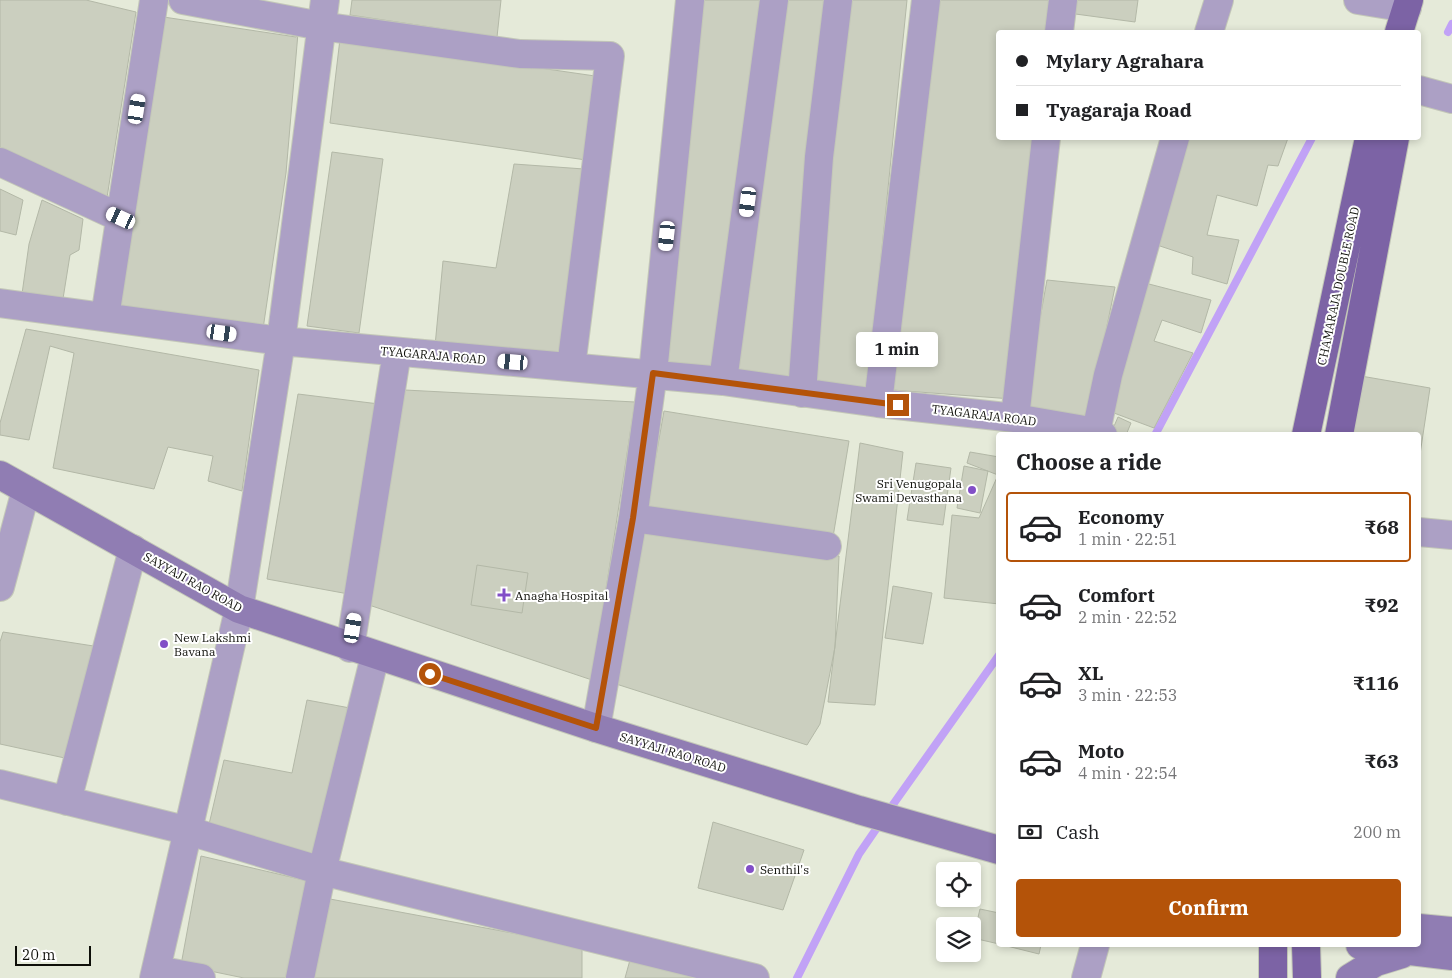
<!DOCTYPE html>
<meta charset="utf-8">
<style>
:root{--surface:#fff;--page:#f6f6f6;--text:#202124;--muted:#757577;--line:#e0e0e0;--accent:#b45309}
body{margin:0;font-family:"IBM Plex Serif",serif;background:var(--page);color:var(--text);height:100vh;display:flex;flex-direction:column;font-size:19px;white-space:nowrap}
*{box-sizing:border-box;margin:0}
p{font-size:16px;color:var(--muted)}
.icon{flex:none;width:28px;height:28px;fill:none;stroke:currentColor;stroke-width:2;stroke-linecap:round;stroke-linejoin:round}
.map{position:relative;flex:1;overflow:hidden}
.sheet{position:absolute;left:996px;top:432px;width:425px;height:515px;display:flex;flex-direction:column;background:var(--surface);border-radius:5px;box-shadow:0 2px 8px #0003}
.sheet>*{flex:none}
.guide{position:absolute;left:996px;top:30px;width:425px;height:110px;border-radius:5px;box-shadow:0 2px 8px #0003;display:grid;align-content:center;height:110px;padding:0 20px;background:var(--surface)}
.fabs{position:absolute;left:936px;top:862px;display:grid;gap:10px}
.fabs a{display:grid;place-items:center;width:45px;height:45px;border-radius:5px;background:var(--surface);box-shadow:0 2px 8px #0003;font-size:25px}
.scale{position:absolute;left:15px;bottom:12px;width:76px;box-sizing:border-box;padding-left:5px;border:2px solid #0e0f09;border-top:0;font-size:14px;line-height:18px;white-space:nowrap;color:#0e0f09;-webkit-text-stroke:4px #fff;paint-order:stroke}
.end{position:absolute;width:22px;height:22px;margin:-11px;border:6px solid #b45309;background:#fff;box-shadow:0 0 0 2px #fff}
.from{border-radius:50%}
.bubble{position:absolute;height:35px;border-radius:5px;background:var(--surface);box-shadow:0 2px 8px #0003;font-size:16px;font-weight:700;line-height:35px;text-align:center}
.car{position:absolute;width:15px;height:30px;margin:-15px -8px;border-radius:6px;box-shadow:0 0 4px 1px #0007;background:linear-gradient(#fff 24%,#345 0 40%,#fff 0 76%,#345 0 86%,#fff 0)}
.guide b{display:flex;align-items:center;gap:18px;height:48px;font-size:19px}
.guide b+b{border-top:1px solid var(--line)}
.guide i{width:12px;height:12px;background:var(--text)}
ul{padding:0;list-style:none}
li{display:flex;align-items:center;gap:15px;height:70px;margin:0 10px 8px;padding:0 10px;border:2px solid transparent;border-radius:5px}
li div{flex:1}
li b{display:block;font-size:19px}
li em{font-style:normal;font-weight:700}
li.active{border-color:var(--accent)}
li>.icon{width:45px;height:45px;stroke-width:1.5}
h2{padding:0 20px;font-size:22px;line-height:60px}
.pay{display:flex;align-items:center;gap:12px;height:55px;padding:0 20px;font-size:19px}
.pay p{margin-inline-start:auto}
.cta{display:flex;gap:10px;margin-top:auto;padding:10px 20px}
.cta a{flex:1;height:58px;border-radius:5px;background:var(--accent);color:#fff;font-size:20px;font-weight:700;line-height:58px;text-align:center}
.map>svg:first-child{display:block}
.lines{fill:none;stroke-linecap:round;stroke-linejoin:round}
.stream{stroke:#c1a2f6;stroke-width:8}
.building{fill:#cbcfbf;stroke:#b3b8a7}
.street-casing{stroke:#c3c7b8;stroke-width:30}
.secondary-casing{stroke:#c3c7b8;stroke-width:30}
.primary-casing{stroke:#c3c7b8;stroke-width:30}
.street{stroke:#aca0c5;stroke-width:28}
.secondary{stroke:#907db3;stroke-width:28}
.primary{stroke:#7c63a5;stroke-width:28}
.route{stroke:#b45309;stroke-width:6}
.poi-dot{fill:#824fc7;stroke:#fff;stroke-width:2}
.labels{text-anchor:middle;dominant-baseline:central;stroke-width:4;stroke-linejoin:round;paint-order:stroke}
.street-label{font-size:12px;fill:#0e0f09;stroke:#fff}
.poi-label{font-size:12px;fill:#0e0f09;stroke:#fff;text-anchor:start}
</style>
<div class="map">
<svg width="1452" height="978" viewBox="0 0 1452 978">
<rect width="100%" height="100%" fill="#e5ead9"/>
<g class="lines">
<path class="stream" d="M1448,32L1452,24
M1155,435L1312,138
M887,813L999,655
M797,978L859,854L881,822"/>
</g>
<path class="building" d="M0,0H86L136,12L106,204L0,154Z
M352,0H501L497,37L350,15Z
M698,0H766L717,373L665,369Z
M784,0H830L796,384L735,376Z
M849,0H907L868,387L807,383Z
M939,0H1056L1052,32H999V138H1040L1012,399L892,390Z
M1070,0H1138L1135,22L1068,13Z
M157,16L296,37L298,33L286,173L263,329L112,309Z
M340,39L595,76L586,160L330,123Z
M1189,138H1288L1278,166L1268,165L1257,206L1217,195L1207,235L1239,240L1227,284L1192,274L1193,257L1151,243Z
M332,152L383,159L359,333L307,326Z
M514,164L584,169L561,357L435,346L443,261L496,268Z
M0,189L23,200L16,235L0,231Z
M42,200L83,219L79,250L70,255L62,305L21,301L29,244Z
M1047,280L1115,287L1087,423L1023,412Z
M1145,283L1211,300L1201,333L1162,320L1154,341L1193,353L1154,428L1106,410Z
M26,329L259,370L242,491L208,481L213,456L168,447L154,489L53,468L74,353L50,346L29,440L0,435V423Z
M1361,376L1430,388L1419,461V435H1350Z
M405,390L635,402L592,680L369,605Z
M298,394L379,404L354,595L267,579Z
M664,411L849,441L833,537L646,512Z
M1118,417L1131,423L1126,435L1112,431Z
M860,443L903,452L875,705L828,702Z
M970,452L999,457V604L944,598L952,515L979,518L998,475L967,463Z
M916,463L951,468L943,525L907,520Z
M964,466L988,471L980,513L957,508Z
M645,529L839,556L835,647L820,724L807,745L613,683Z
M477,565L528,573L522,613L471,605Z
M893,586L932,593L923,644L885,638Z
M3,632L100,647L74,760L0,744V642Z
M307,700L350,708L319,863L207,833L224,760L292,773Z
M713,822L804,850L783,910L698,888Z
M201,856L308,881L292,978H244L181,965Z
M330,899L582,946V978H312Z
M980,909L999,913V944L973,938Z
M1003,945H1041L1039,954Z
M630,960L696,978H625Z"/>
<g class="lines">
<g class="street-casing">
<path id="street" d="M183,0L321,26L520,54L610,56L571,367
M1358,0L1407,8
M1059,32L1063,0
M1209,32L1219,0
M1419,90L1452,99
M0,162L121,218
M0,303L281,341L723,381L878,403L1015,418L1096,432L1103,435
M105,317L154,0
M723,381L774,0
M802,393L819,157L838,0
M878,403L926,0
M1015,418L1046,138
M1096,432L1108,375L1175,138
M633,518L827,546
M1419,532L1452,535
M0,587L26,490
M350,648L397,352
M596,728L633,518L653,373L690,0
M0,784L189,831L322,871L755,978
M67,801L133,549
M156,970L201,978
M154,978L239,609L281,341L325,0
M300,978L322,871L375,656
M1086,978L1095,945"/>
</g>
<g class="secondary-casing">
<path id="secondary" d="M0,475L239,609L596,728L859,810L999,850
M1419,928L1452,931
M1360,945L1452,956
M1350,978L1376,962L1402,954"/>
</g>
<g class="primary-casing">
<path id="primary" d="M1399,32L1409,0
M1306,435L1369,138
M1339,435L1395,138
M1273,945V978
M1306,945L1307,978"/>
</g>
<use href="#street" class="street"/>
<use href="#secondary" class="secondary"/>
<use href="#primary" class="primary"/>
</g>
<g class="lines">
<path class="route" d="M430,674L596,728L633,518L653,373L898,405"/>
</g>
<g class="poi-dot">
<circle cx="972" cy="490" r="5"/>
<path d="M501.5 587.5h5v5h5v5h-5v5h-5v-5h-5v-5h5z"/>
<circle cx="164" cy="644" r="5"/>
<circle cx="750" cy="869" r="5"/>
</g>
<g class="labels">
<g class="street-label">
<text transform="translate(1338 286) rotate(-78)">CHAMARAJA DOUBLE ROAD</text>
<text transform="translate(433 355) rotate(5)">TYAGARAJA ROAD</text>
<text transform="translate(984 415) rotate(7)">TYAGARAJA ROAD</text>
<text transform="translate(193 582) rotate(29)">SAYYAJI RAO ROAD</text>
<text transform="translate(673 752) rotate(17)">SAYYAJI RAO ROAD</text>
</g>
<g class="poi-label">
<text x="962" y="483" text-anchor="end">Sri Venugopala<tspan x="962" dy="14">Swami Devasthana</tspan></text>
<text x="515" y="595">Anagha Hospital</text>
<text x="174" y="637">New Lakshmi<tspan x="174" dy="14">Bavana</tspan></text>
<text x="760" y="869">Senthil's</text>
</g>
</g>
</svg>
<div class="fabs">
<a><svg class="icon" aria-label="locate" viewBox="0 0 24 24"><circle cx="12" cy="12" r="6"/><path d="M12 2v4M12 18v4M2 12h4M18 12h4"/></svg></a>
<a><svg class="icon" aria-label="layers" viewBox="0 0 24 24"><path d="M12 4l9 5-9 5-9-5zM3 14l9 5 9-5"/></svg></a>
</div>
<div class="scale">20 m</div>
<i class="end from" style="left:430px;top:674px"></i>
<i class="end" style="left:898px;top:405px"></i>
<div class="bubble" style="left:856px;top:332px;width:82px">1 min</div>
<i class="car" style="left:137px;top:109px;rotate:9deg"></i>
<i class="car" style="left:748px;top:202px;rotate:187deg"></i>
<i class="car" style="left:121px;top:218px;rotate:295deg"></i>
<i class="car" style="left:667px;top:236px;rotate:186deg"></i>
<i class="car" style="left:222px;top:333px;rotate:98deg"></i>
<i class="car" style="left:513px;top:362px;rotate:275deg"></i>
<i class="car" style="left:353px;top:628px;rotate:9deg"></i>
<div class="guide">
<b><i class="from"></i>Mylary Agrahara</b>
<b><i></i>Tyagaraja Road</b>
</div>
<section class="sheet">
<h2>Choose a ride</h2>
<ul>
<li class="active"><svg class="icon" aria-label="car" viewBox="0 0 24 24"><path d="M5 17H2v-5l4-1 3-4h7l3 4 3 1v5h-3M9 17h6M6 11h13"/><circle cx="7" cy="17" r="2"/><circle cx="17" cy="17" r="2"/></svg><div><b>Economy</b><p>1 min · 22:51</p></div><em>₹68</em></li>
<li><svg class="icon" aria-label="car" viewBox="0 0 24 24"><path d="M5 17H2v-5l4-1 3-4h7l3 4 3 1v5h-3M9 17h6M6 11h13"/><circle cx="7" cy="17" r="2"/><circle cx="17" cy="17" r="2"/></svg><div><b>Comfort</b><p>2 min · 22:52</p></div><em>₹92</em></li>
<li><svg class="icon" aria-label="car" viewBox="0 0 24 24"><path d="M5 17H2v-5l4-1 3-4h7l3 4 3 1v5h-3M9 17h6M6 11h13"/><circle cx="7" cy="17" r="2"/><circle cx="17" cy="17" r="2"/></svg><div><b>XL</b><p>3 min · 22:53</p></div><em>₹116</em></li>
<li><svg class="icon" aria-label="car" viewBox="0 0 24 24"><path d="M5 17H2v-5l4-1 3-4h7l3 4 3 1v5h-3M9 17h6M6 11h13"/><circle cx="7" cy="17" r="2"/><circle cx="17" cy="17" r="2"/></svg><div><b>Moto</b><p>4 min · 22:54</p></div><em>₹63</em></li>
</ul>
<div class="pay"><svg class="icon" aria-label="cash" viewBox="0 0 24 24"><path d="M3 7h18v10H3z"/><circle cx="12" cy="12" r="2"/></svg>Cash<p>200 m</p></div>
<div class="cta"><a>Confirm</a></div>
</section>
</div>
